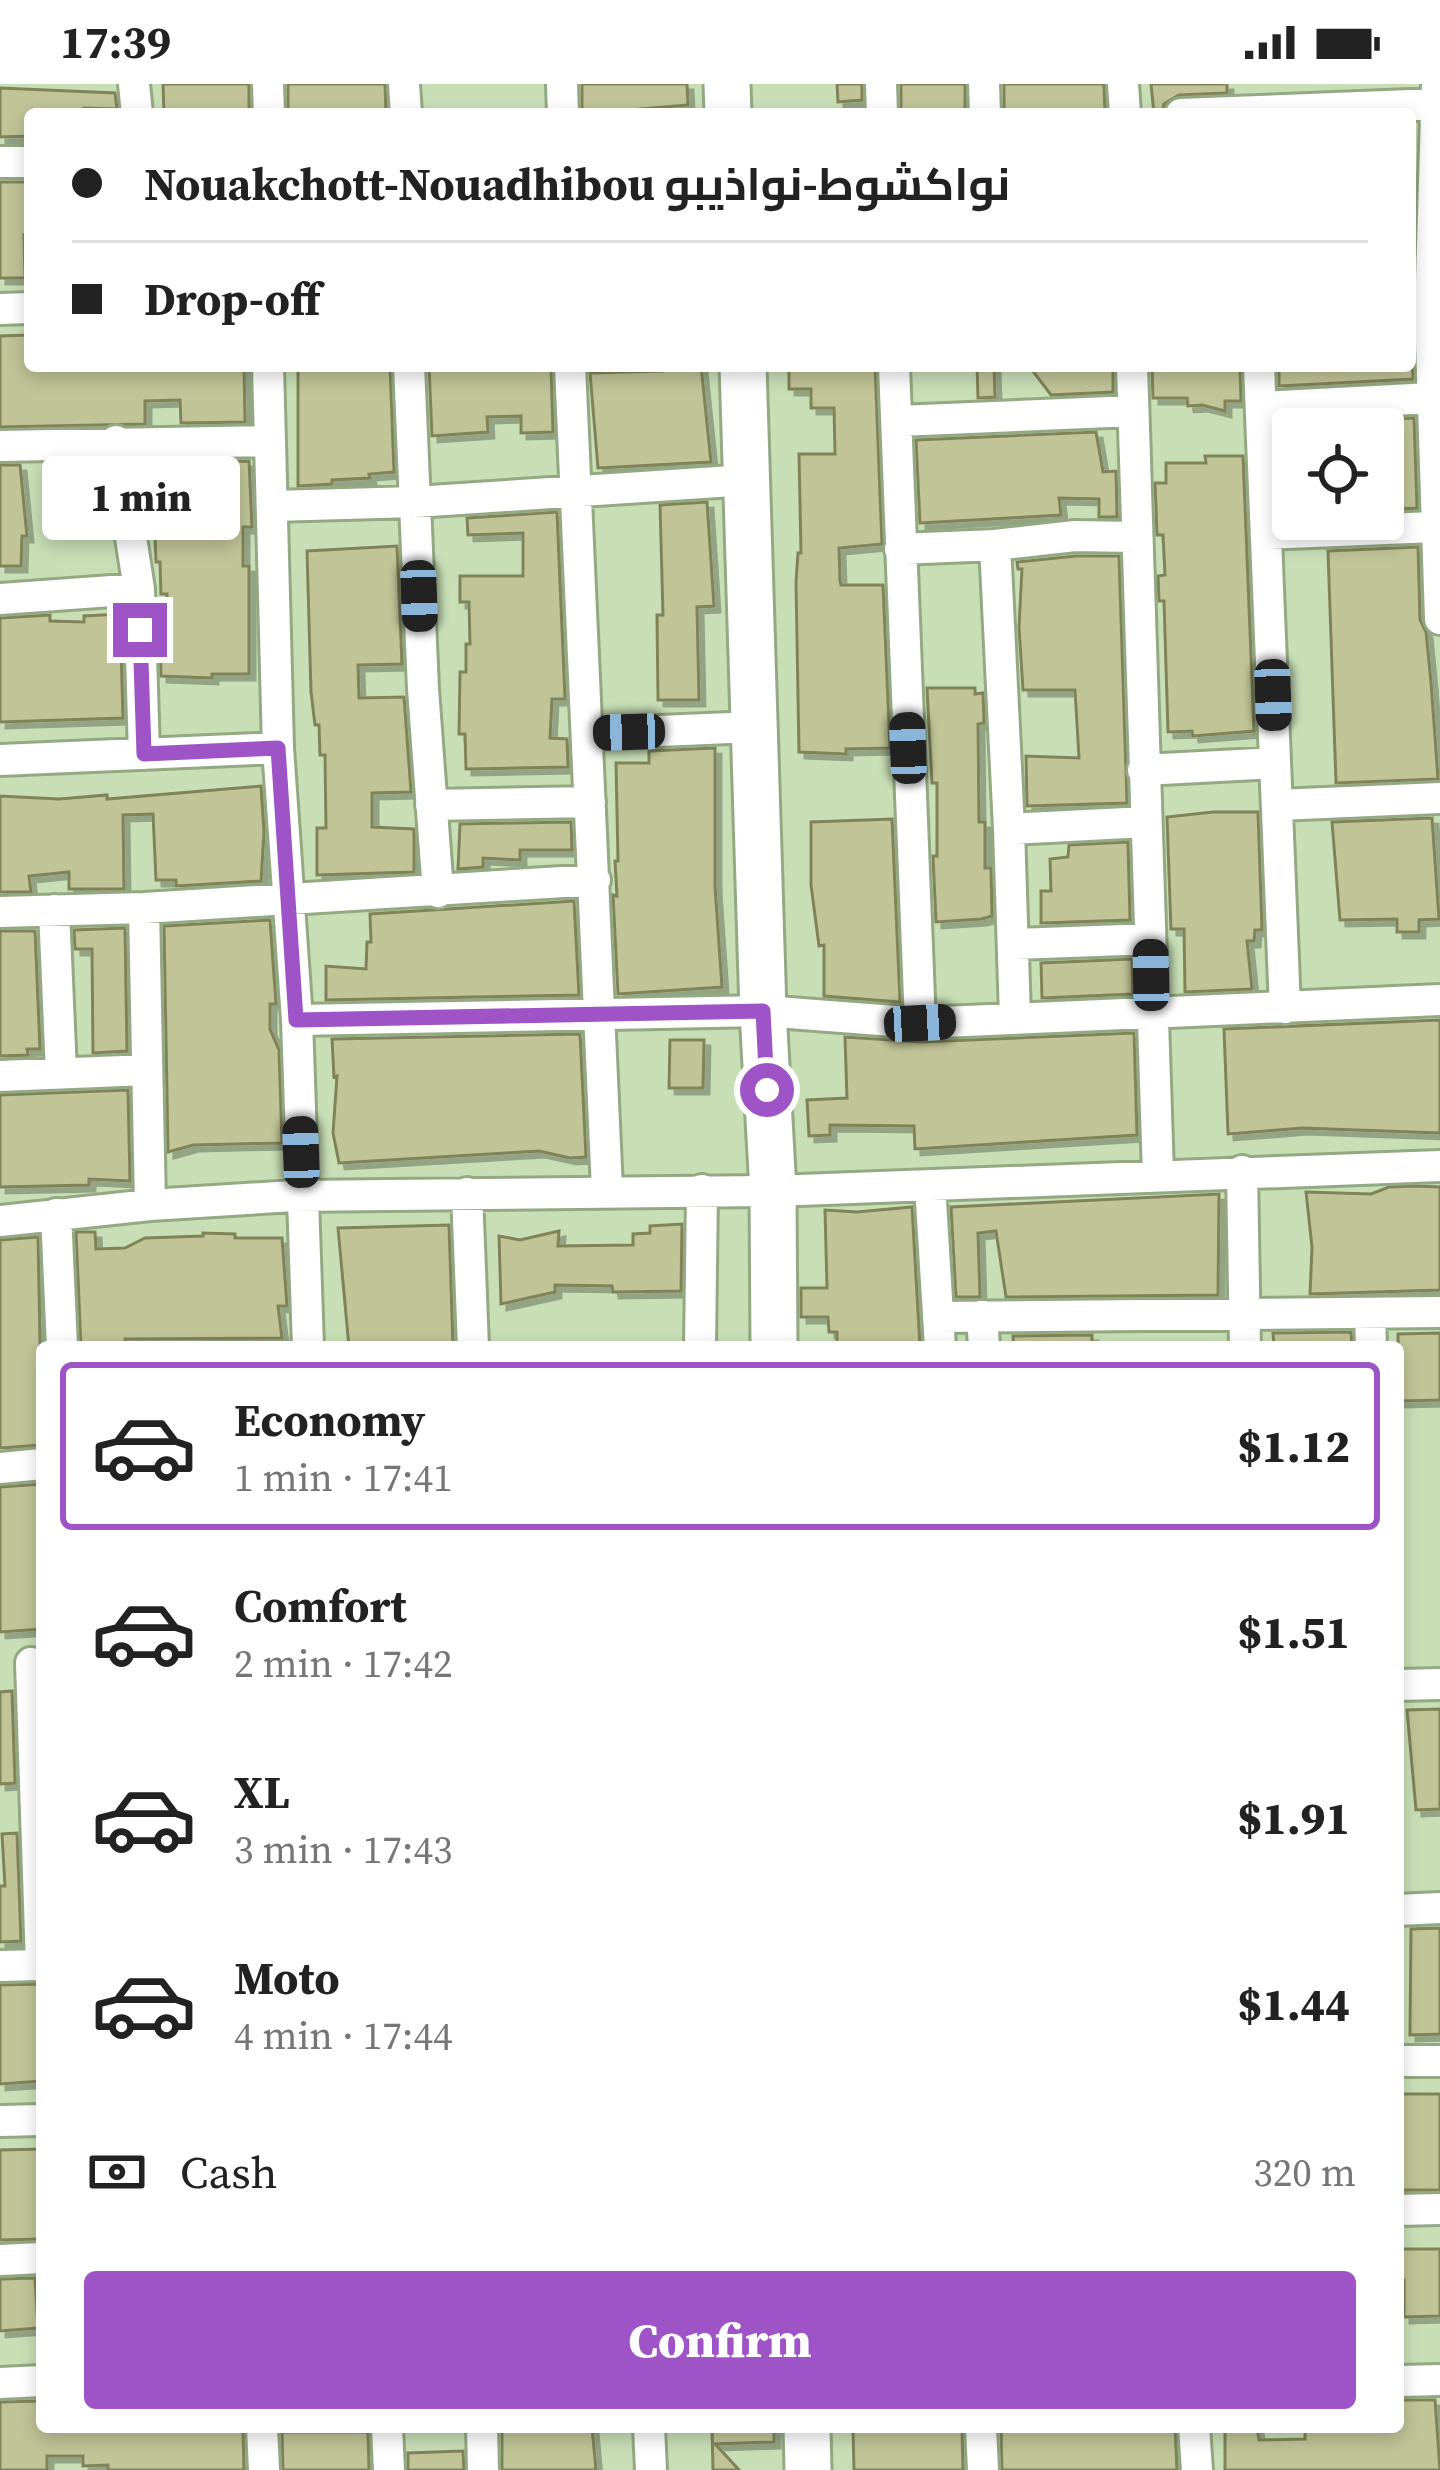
<!DOCTYPE html>
<meta charset="utf-8">
<style>
:root{--surface:#fff;--page:#f2f2f2;--text:#222;--muted:#767676;--line:#e0e0e0;--accent:#9e54c7}
body{margin:0;font-family:"Source Serif 4",Cairo,serif;background:var(--page);color:var(--text);height:100vh;display:flex;flex-direction:column;font-size:45px;white-space:nowrap}
*{box-sizing:border-box;margin:0}
p{font-size:39px;color:var(--muted)}
.icon{flex:none;width:66px;height:66px;fill:none;stroke:currentColor;stroke-width:2;stroke-linecap:round;stroke-linejoin:round}
.map{position:relative;flex:1;overflow:hidden}
.details{position:absolute;left:36px;top:1257px;width:1368px;height:1092px;display:flex;flex-direction:column;background:var(--surface);border-radius:12px;box-shadow:0 6px 18px #0003}
.details>*{flex:none}
.banner{position:absolute;left:24px;top:24px;width:1392px;height:264px;border-radius:12px;box-shadow:0 6px 18px #0003;display:grid;align-content:center;height:264px;padding:0 48px;background:var(--surface)}
.buttons{position:absolute;left:1272px;top:324px;display:grid;gap:24px}
.buttons a{display:grid;place-items:center;width:132px;height:132px;border-radius:12px;background:var(--surface);box-shadow:0 6px 18px #0003;font-size:60px}
.end{position:absolute;width:54px;height:54px;margin:-27px;border:15px solid #9e54c7;background:#fff;box-shadow:0 0 0 6px #fff}
.from{border-radius:50%}
.bubble{position:absolute;height:84px;border-radius:12px;background:var(--surface);box-shadow:0 6px 18px #0003;font-size:39px;font-weight:800;line-height:84px;text-align:center}
.car{position:absolute;width:36px;height:72px;margin:-36px -18px;border-radius:15px;box-shadow:0 0 9px 3px #0007;background:linear-gradient(#222 24%,#8ab4d8 0 40%,#222 0 76%,#8ab4d8 0 86%,#222 0)}
.banner b{display:flex;align-items:center;gap:42px;height:114px;font-size:45px}
.banner b+b{border-top:3px solid var(--line)}
.banner i{width:30px;height:30px;background:var(--text)}
ul{padding:21px 0 0;list-style:none}
li{display:flex;align-items:center;gap:36px;height:168px;margin:0 24px 18px;padding:0 24px;border:6px solid transparent;border-radius:12px}
li div{flex:1}
li b{display:block;font-size:45px}
li em{font-style:normal;font-weight:800}
li.on{border-color:var(--accent)}
li>.icon{width:108px;height:108px;stroke-width:1.5}
.pay{display:flex;align-items:center;gap:30px;height:132px;padding:0 48px;font-size:45px}
.pay p{margin-inline-start:auto}
.button{display:flex;gap:24px;margin-top:auto;padding:24px 48px}
.button a{flex:1;height:138px;border-radius:12px;background:var(--accent);color:#fff;font-size:48px;font-weight:800;line-height:138px;text-align:center}
.status{display:flex;justify-content:space-between;align-items:center;height:84px;padding:0 60px;background:var(--surface);direction:ltr}
.status svg{height:33px;fill:currentColor}
.map>svg:first-child{display:block}
.building{fill:#c0c497;stroke:#808359;stroke-width:3;filter:url(#shadow)}
.lines{fill:none;stroke-linecap:round;stroke-linejoin:round}
.minor-casing{stroke:#93a982;stroke-width:36}
.highway-casing{stroke:#93a982;stroke-width:51}
.minor{stroke:#fff;stroke-width:30}
.highway{stroke:#fff;stroke-width:45}
.route{stroke:#9e54c7;stroke-width:15}
</style>
<div class="status"><b>17:39</b><svg viewBox="0 0 49 12"><path d="M0 12V9h3v3zM5 12V6h3v6zM10 12V3h3v9zM15 12V0h3v12zM26 1h20v11H26zM47 4h2v5h-2z"/></svg></div>
<div class="map">
<svg width="1440" height="2386" viewBox="0 0 1440 2386">
<defs>
<filter id="shadow"><feDropShadow dx="6" dy="6" stdDeviation="0" flood-color="#0004"/></filter>
</defs>
<rect width="100%" height="100%" fill="#c8dfb6"/>
<path class="building" d="M163,0H249V30H164Z
M288,0H385L386,30H288Z
M582,0H687L688,21L582,30Z
M837,0H862V16L838,18Z
M901,0H965V29L901,30Z
M1004,0H1104L1105,30H1004Z
M1151,0H1227V9L1179,11L1164,20L1162,30H1154Z
M0,4L115,9L117,25L84,24V30H30V52L0,53Z
M0,98H30V152L24,151L25,194H0Z
M1410,225L1413,295L1279,302V282H1410Z
M30,251V282H244L245,338L181,339L180,316L145,317V340L0,343V252Z
M298,282H390L394,388L369,390L370,394L332,396V400L298,402Z
M429,282H551L553,348L521,349V332L487,333L488,348L432,352Z
M661,282H701L711,378L598,384L590,289L662,287Z
M789,282H875L882,460L839,464L840,497L841,501H883L890,664L846,665V670L799,668L796,498L798,469H801L799,370H835L834,324H811V305H789Z
M977,282H994L995,313L978,314Z
M1029,282H1113V308L1051,311Z
M1152,282H1240L1241,317H1225V327L1202,321L1188,322L1187,314H1153Z
M1414,334L1417,424L1383,426V345H1293V429L1285,430L1281,341Z
M1096,348L1103,388L1116,387L1117,433H1099V415L1059,414L1061,431L920,439L916,356Z
M1205,372H1243L1254,647L1193,652L1192,647L1168,648L1164,517H1159L1158,492L1165,491L1163,451H1157L1155,399H1166V379H1206Z
M249,377L252,443H243V482H249V590H212V594L161,592L160,549H168L167,510H161L160,478H156L153,399H142L141,379Z
M0,381H20L27,452H22L21,482H0Z
M707,418L714,522L697,523L699,616H658L657,531H663L660,421Z
M557,428L565,615H552L550,654L567,655L568,683L466,685L465,650H459L460,588H466V560H470L469,518H460V492H523V449L468,451L467,434Z
M397,462L402,580L358,581L359,614L404,613L411,708L372,709V743L414,745V788L317,791V744H326L325,671H320L319,641H315L311,608L307,467Z
M1418,463L1420,536L1426,548L1431,598L1438,695L1336,699L1328,467Z
M1076,472H1119L1127,719L1027,722L1026,672L1079,674L1075,606H1023L1019,543L1022,485H1018L1017,478Z
M120,530L123,634L0,638V534L50,531V537L84,538V532Z
M927,604H975V610L983,609L984,639L978,640L979,738H985V784H991L992,832L981,835L936,838L933,772H937V699H932Z
M715,664V803L722,903L618,910L613,811L617,812L615,777H618L616,679H649V667Z
M261,702L264,748L261,797L176,802V796H156L153,730L123,731L124,805H69V788L29,792L31,808H0V712L59,715L107,711V715Z
M1213,728H1258L1262,846H1255L1254,857H1247L1252,905L1185,908L1184,845H1171L1167,733Z
M1432,734L1439,835L1419,836V848H1397V835L1340,836L1332,738Z
M892,735L900,918L824,912V861L819,862L811,801V738Z
M571,738L572,766H520V776L483,774V783L458,785L460,740Z
M1128,758L1130,836L1041,839V807H1051L1050,775L1068,773L1069,761Z
M574,817L579,911L326,916V882L366,885L367,858H371L370,830Z
M270,836L276,920H270V945L279,966L282,1059L193,1061L168,1068L164,842Z
M125,844L127,967L93,969L92,865H75L74,846Z
M0,847H35L40,965H27L28,971L0,972Z
M1132,875L1133,910L1042,914L1041,879Z
M1440,936V1049L1302,1044L1228,1050L1224,945Z
M1134,949L1137,1051L915,1065L914,1042L830,1041V1051L809,1052L807,1016L847,1014L845,953L921,958Z
M580,950L586,1073L570,1074L539,1067L339,1079L333,1049L337,992L334,993L332,955Z
M670,956H704L703,1004H669Z
M128,1006L130,1097L89,1095V1101L0,1103V1011Z
M1416,1102L1440,1103V1206L1310,1210L1312,1163L1306,1108L1371,1110L1389,1103Z
M1219,1110L1218,1211L1006,1213L996,1147L978,1149L980,1213H956L951,1123Z
M912,1123L920,1263H837V1248H829L828,1233H801V1204H827L825,1126L857,1128Z
M682,1140L681,1207L613,1208L612,1202L555,1201V1208L501,1220L499,1152L520,1156L559,1147L558,1162L633,1161V1150L650,1149V1142Z
M449,1141L453,1263H349L338,1144Z
M76,1148H95L96,1165L125,1164L145,1154L203,1152V1149L235,1150V1154H282L287,1222H278L282,1254L125,1255V1261L81,1263Z
M38,1153L42,1361L0,1364V1156Z
M1351,1248L1352,1263H1274L1273,1249Z
M1440,1249V1316L1399,1317L1398,1250Z
M1092,1251V1263H1014L1013,1252Z
M42,1400V1545L0,1548V1403Z
M12,1607L15,1699L0,1700V1608Z
M1440,1625V1725L1416,1726L1407,1626Z
M17,1749L21,1857L0,1858V1802H5L2,1750Z
M1440,1844V1950L1410,1951L1411,1845Z
M42,1900V1997L0,2000V1901Z
M1398,2010H1440V2106H1398Z
M42,2065V2155L0,2156V2066Z
M1398,2165H1440V2232L1404,2233V2196H1398Z
M35,2194L38,2244L0,2247V2195Z
M1398,2316H1435L1440,2386H1225V2343H1257L1259,2356L1305,2355V2343H1398Z
M42,2317V2343H243L244,2386H108V2381L83,2382V2372H47V2386H0V2318Z
M502,2343H592L596,2386H502Z
M712,2343H774V2358L715,2360L739,2386H713Z
M853,2343H962L963,2386H854Z
M1001,2343H1175L1177,2386H1002Z
M282,2348H368L369,2386H283Z
M463,2367L464,2386H408V2369Z"/>
<g class="lines">
<g class="minor-casing">
<path id="minor" d="M134,0L137,30
M268,0L269,30
M404,0L406,30
M562,0L563,30
M881,0L882,30
M984,0L985,30
M1123,0L1125,30
M1437,0L1430,229L1440,535
M1181,30L1437,20
M0,78H30
M0,225L30,224
M268,282L278,664L297,936L308,1263
M409,282L423,605L438,808
M570,282L607,1106
M894,282L920,939
M1132,282L1158,1091
M1259,282L1285,924
M1261,323L1431,314
M898,337L1133,327
M116,357L139,505L144,670
M0,362L267,357
M273,422L415,418L748,396
M1266,450L1434,443
M900,465L995,461
M0,515L139,505
M588,650L754,643
M0,676L278,664
M1143,686L1275,679
M431,721L590,718
M1278,721L1440,714
M1009,745L995,461L1075,452L1135,453
M144,824L150,1121
M54,826L61,989
M0,828L144,824L595,796
M1014,860L1150,855
M1015,933L1009,745L1146,738
M297,936L763,927L920,939L1440,916
M0,992L147,986
M1242,1087L1245,1263
M930,1101L940,1263
M467,1109L473,1263
M56,1130L62,1263
M0,1137L150,1121L294,1112L773,1107L1440,1082
M1370,1229L1371,1263
M982,1232L984,1263
M939,1233L1440,1228
M700,1263L702,1106
M0,1384L42,1380
M31,1579L41,1881
M1398,1601L1440,1600
M1398,1826L1440,1824
M0,1882L42,1881
M1398,1977H1440
M0,2037L42,2036
M1398,2126L1440,2125
M0,2176L42,2174
M1398,2297L1440,2296
M0,2299L42,2297
M262,2343L264,2386
M387,2343L389,2386
M482,2343L483,2386
M649,2343L651,2386
M981,2343L983,2386
M1194,2343L1197,2386"/>
</g>
<g class="highway-casing">
<path id="highway" d="M727,0L728,30
M743,282L763,927L773,1107L774,1263
M807,2343L808,2386"/>
</g>
<use href="#minor" class="minor"/>
<use href="#highway" class="highway"/>
</g>
<g class="lines">
<path class="route" d="M140,546L144,670L278,664L296,936L763,927L767,1006"/>
</g>
</svg>
<div class="buttons">
<a><svg class="icon" aria-label="locate" viewBox="0 0 24 24"><circle cx="12" cy="12" r="6"/><path d="M12 2v4M12 18v4M2 12h4M18 12h4"/></svg></a>
</div>
<i class="end from" style="left:767px;top:1006px"></i>
<i class="end" style="left:140px;top:546px"></i>
<div class="bubble" style="left:42px;top:372px;width:198px">1 min</div>
<i class="car" style="left:419px;top:512px;rotate:178deg"></i>
<i class="car" style="left:1273px;top:611px;rotate:178deg"></i>
<i class="car" style="left:629px;top:648px;rotate:268deg"></i>
<i class="car" style="left:908px;top:664px;rotate:358deg"></i>
<i class="car" style="left:1151px;top:891px;rotate:359deg"></i>
<i class="car" style="left:920px;top:939px;rotate:87deg"></i>
<i class="car" style="left:301px;top:1068px;rotate:358deg"></i>
<div class="banner">
<b><i class="from"></i>Nouakchott-Nouadhibou نواكشوط-نواذيبو</b>
<b><i></i>Drop-off</b>
</div>
<section class="details">
<ul>
<li class="on"><svg class="icon" aria-label="car" viewBox="0 0 24 24"><path d="M5 17H2v-5l4-1 3-4h7l3 4 3 1v5h-3M9 17h6M6 11h13"/><circle cx="7" cy="17" r="2"/><circle cx="17" cy="17" r="2"/></svg><div><b>Economy</b><p>1 min · 17:41</p></div><em>$1.12</em></li>
<li><svg class="icon" aria-label="car" viewBox="0 0 24 24"><path d="M5 17H2v-5l4-1 3-4h7l3 4 3 1v5h-3M9 17h6M6 11h13"/><circle cx="7" cy="17" r="2"/><circle cx="17" cy="17" r="2"/></svg><div><b>Comfort</b><p>2 min · 17:42</p></div><em>$1.51</em></li>
<li><svg class="icon" aria-label="car" viewBox="0 0 24 24"><path d="M5 17H2v-5l4-1 3-4h7l3 4 3 1v5h-3M9 17h6M6 11h13"/><circle cx="7" cy="17" r="2"/><circle cx="17" cy="17" r="2"/></svg><div><b>XL</b><p>3 min · 17:43</p></div><em>$1.91</em></li>
<li><svg class="icon" aria-label="car" viewBox="0 0 24 24"><path d="M5 17H2v-5l4-1 3-4h7l3 4 3 1v5h-3M9 17h6M6 11h13"/><circle cx="7" cy="17" r="2"/><circle cx="17" cy="17" r="2"/></svg><div><b>Moto</b><p>4 min · 17:44</p></div><em>$1.44</em></li>
</ul>
<div class="pay"><svg class="icon" aria-label="cash" viewBox="0 0 24 24"><path d="M3 7h18v10H3z"/><circle cx="12" cy="12" r="2"/></svg>Cash<p>320 m</p></div>
<div class="button"><a>Confirm</a></div>
</section>
</div>
